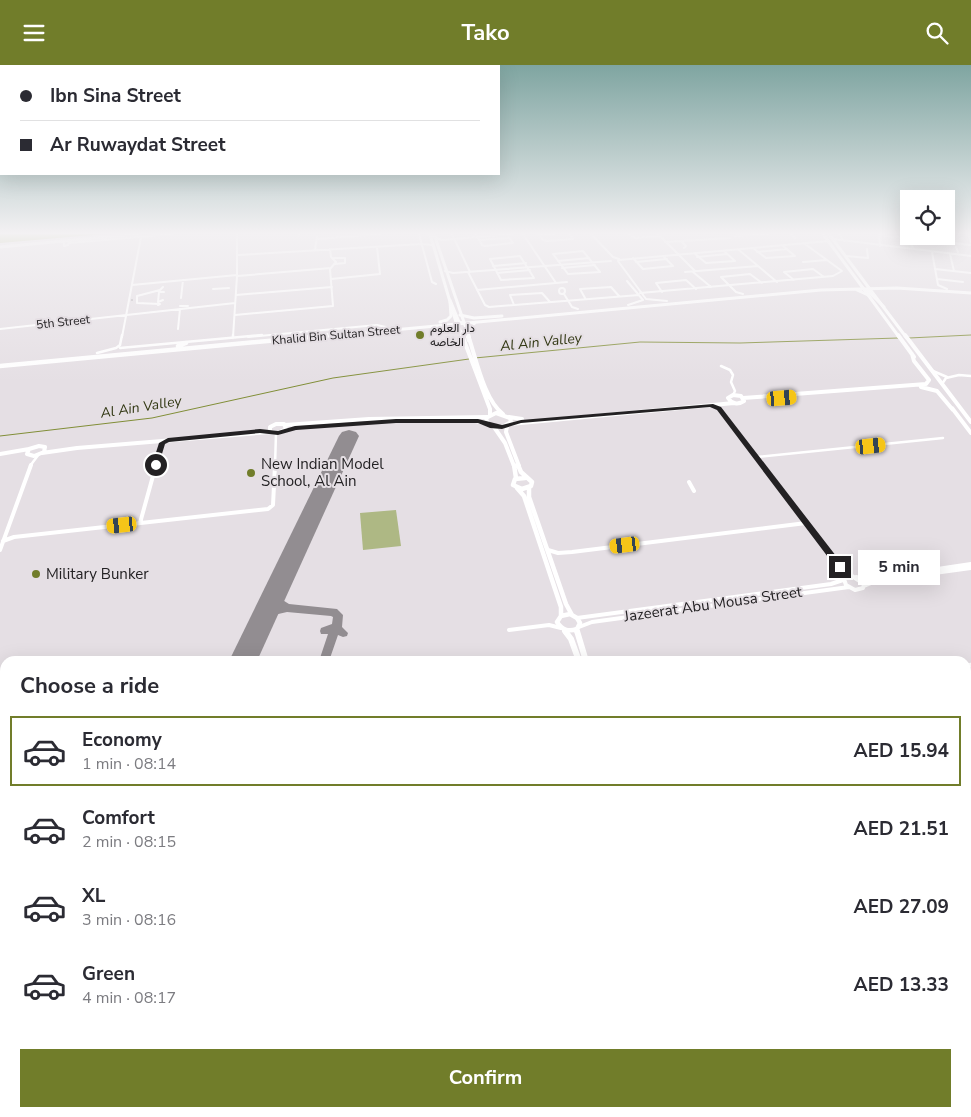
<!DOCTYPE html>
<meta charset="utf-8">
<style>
:root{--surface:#fff;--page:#f7f7f7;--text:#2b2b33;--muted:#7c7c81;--line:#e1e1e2;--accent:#717d2a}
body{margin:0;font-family:"Nunito Sans",Vazirmatn,sans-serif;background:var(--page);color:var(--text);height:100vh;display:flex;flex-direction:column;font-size:19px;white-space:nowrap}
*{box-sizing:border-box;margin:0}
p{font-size:16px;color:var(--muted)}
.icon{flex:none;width:28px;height:28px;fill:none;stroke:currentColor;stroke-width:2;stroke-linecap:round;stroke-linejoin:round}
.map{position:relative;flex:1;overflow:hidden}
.details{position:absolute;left:0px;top:591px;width:971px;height:461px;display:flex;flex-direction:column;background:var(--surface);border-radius:15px 15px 0 0;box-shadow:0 5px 20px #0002}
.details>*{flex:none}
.banner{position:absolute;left:0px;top:0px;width:500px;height:110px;box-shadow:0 5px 20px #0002;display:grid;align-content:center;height:110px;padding:0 20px;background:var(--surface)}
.tools{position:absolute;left:900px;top:125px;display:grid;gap:10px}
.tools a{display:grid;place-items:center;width:55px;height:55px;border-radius:0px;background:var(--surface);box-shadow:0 5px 20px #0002;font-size:25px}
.end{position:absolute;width:22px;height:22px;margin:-11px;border:6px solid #232123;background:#fff;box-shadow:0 0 0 2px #fff}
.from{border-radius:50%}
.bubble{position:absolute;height:35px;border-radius:0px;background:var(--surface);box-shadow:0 5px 20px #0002;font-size:16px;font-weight:700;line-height:35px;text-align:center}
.car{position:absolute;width:15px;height:30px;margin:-15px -8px;border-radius:6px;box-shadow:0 0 4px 1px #0007;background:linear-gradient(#f5c518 24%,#345 0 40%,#f5c518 0 76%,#345 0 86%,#f5c518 0)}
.banner b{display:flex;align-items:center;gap:18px;height:48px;font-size:19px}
.banner b+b{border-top:1px solid var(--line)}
.banner i{width:12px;height:12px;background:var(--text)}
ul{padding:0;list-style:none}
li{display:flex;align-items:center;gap:15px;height:70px;margin:0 10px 8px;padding:0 10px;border:2px solid transparent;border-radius:0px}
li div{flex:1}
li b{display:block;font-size:19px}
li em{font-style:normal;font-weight:700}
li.on{border-color:var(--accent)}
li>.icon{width:45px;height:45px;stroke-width:1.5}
h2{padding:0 20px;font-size:22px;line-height:60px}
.action{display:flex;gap:10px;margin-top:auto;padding:10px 20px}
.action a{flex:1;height:58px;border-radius:0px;background:var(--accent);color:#fff;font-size:20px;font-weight:700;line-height:58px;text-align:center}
header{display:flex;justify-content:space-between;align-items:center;height:65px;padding:0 20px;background:var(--accent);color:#fff;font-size:22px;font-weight:700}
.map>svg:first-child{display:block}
.green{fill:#aeb884}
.forest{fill:#9aa751}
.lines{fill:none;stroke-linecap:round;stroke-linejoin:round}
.stream{stroke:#818e37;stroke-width:1}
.taxiway{fill:#928d91;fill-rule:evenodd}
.runway{fill:#928d91;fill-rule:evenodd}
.street-tunnel{stroke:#beb9bd;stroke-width:2;stroke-dasharray:2 1;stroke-linecap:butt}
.street-far4{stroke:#fff;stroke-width:2}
.street-far3{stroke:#fff;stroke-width:2.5}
.street-far2{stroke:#fff;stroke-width:4}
.street-far1{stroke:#fff;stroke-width:4.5}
.street{stroke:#fff;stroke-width:5.5}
.secondary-far4{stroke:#fff;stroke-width:3}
.secondary-far3{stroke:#fff;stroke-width:4}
.secondary-far2{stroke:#fff;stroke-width:4.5}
.secondary-far1{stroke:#fff;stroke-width:6}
.secondary{stroke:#fff;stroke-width:8}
.primary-far1{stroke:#fff;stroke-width:3}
.primary{stroke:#fff;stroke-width:4.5}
.route{fill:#232123}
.poi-dot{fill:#717d2a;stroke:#e5dfe4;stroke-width:2}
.labels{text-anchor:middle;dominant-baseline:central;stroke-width:4;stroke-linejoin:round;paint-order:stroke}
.far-street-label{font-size:12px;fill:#232123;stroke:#e5dfe4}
.far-poi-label{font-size:12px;fill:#232123;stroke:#e5dfe4;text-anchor:start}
.far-water-label{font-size:14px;font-style:italic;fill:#313712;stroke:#e5dfe4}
.poi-label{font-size:15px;fill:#232123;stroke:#e5dfe4;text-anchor:start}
.street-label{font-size:15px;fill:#232123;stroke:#e5dfe4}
</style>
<header><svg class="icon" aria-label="menu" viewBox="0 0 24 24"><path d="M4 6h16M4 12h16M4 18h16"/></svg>Tako<svg class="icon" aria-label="search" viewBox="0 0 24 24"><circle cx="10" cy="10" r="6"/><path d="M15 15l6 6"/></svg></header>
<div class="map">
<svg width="971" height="1052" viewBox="0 0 971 1052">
<rect width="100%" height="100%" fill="#e5dfe4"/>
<path class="green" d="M396,445L401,481L363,485L360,448Z"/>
<path class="forest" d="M0,169H104L0,178Z"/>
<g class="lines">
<path class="stream" d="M909,273L971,270
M475,293L640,277L740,278L898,273
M0,371L152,353L333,313L469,294"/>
<path class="taxiway" d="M275,524L279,525L281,534L289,539L337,544L343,550L342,562L348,568L347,571L343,572L338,570L329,596H319L328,569H321L320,566L321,563L332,559L333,552L331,551L287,547L274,550L267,558H259L258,555C263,547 268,544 277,542L271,536L270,528Z"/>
<path class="runway" d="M349,365L356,367L359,371L257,596H229L339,371L342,367Z"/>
<path class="street-tunnel" d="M131,235H133"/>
<path class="street-far4" d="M299,169V171
M419,169L432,217L436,219
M452,169L470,207
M476,169L482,180L485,181L513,178L507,169
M523,169L556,218
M539,169L543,175L547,176L573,174L570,169
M591,169L613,192L619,194L618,196
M629,169L635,173L660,171
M658,169L695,206
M791,169L795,173
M839,169L844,176
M969,169L971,177
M540,170L554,169
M734,171L768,169
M435,173L442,175L512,169
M317,174L381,169
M833,174L971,191
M479,175L509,173
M61,176L64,178V181L68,180L69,177
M681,176L686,181L684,183
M665,177L730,173
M911,177L913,184
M69,178L172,169
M880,181L879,170L971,180
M956,182L958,187
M753,183L766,193L795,191L783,181
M867,184L868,193
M315,185L317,171
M739,185L777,217
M583,186L600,207L568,209L553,189Z
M757,187L787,184
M932,187L938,220
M694,188L706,198L735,196L724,186
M950,189L954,206
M238,190L422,179L433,180
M520,191L534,213L501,215L490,194Z
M846,191L868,193
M697,192L727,189
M334,193H345V198L335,199
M633,193L643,204L673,201L663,191
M619,195L829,176
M558,196L589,193
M618,196L646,234L667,236
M636,197L667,194
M803,197L827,195
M493,201L526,198
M562,203L595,200
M935,204L971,208
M445,206L453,208L611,196
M468,207L485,240L489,242L639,230
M685,207L758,201
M693,207L711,222
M497,208L530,205
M237,211L331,203
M331,214L380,209L377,182
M937,214L963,217
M794,215L784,207L813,204L824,212
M627,216L643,235L628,240
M132,220L237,210
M938,220L947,224
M559 226a3 3 0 1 1 6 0a3 3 0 1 1-6 0Z
M213,224L229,223
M477,225L567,217
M662,227L656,218L686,215L696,224
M640,228L833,211L842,206L805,179
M564,229L572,242L578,244
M743,229L736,227L721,212L750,209L762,218
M236,230L332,222
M181,233L183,215
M585,233L580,224L611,222L619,231
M163,235L158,237L159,227H164
M158,240L160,239L137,238V231L160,225L163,222
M514,240L510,230L542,228L550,237
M180,241H188
M235,250L333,241L330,204L336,197L331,192L330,184
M0,264L235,238
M178,264L180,244
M122,272L141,172
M233,272L237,211V169
M248,272L377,260L386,262"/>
<path class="street-far3" d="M233,273V270
M120,283L262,270
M97,288L116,283L120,280L122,270
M721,301L730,305L733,310L731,317L735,326L733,330
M933,306L947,312
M942,319L946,313L959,310L971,311
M713,341L719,343L763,401
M757,392L943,373
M30,401L39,389
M156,401L162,378L166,376
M275,401L276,368"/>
<path class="street-far2" d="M763,400L840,502L845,512
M689,417L694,426
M140,458L156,400
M3,476L14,472L268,444L273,440L275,400
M0,485L31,400
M548,485L558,488L572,487L806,458
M852,511L864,519L863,523L855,525L846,520L844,514Z
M856,512L870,514L971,499
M864,521L876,516L971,503
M577,553L831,519L843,515
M579,562L592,557L849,522
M509,565L549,560L561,563"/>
<path class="street-far1" d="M966,601L971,600"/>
<path class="street" d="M966,836H971
M966,874L971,883
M966,930H971
M392,1048V1052
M562,1048V1052
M735,1048L737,1052
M961,1048L963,1052
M114,1052L115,1048
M222,1052L223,1048"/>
<path class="secondary-far4" d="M430,169L456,257L463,272
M434,169L469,272
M0,182L138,169
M863,223L899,272
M869,223L906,272"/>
<path class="secondary-far3" d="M462,270L490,344V350
M468,270C476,293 484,335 503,349
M898,270L914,292
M905,270L971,357
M921,322L937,326L953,345
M733,330L741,331L744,336C738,340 732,339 728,333Z
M743,333L926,319L929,315L914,296L912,289
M952,343L971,368
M496,348L510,353L511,357L502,362L488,360L486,353Z
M509,352L522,354
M475,356L486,358
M276,359H284L286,364L278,368L270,367V362Z
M510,359L734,338
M285,360L369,354L487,352
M507,361L506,367L519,401
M494,362L505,378L514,401
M39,381L45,382L44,387L34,391L27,389L29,384Z
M42,388L77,383L270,367
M0,389L29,384"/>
<path class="secondary-far2" d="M514,400L516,413
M518,400L521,407L532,417L531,421L522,424L513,420L515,414L525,413
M529,422V432L566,539L572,550
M517,423L524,431L561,542V551
M570,549L577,553L580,558L577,564C568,567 562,565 557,557L561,551Z
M577,564V568
M565,566L566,568"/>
<path class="secondary-far1" d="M565,566L571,574L579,596
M577,566L586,596
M966,728L971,727
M966,734L971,733"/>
<path class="secondary" d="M0,891L5,890"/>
<path class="primary-far1" d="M823,169L863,223
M829,169L869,223
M857,225L868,230
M868,226L884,242
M450,235L459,257L463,258
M460,250L474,253L502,251
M440,257L447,255L451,251L450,237
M449,261L457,263L461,267
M319,272L821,225L897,223L971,228
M468,272L467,265L476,257"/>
<path class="primary" d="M468,270L469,275
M178,281L186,278
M0,301L332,270"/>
</g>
<linearGradient id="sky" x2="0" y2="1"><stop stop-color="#7fa5a1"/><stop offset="0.53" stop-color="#f3f1f3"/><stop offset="1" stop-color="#f3f1f3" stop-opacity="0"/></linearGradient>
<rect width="971" height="317" fill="url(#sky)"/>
<path class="route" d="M713,339L721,342L843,500V504H837L717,345L710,342L521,358L502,364L490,363L478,358H396L296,365L278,370L260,368L169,377L165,379L158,402L152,400L159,378L168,373L260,364L278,366L295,361L396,354H478L502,360L521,355Z"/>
<g class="poi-dot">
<circle cx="420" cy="270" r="5"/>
<circle cx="251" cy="408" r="5"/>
<circle cx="36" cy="509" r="5"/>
</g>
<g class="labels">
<g class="far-street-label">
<text transform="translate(63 257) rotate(-6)">5th Street</text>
<text transform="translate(336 270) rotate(-5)">Khalid Bin Sultan Street</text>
</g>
<g class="far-poi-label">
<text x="430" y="263">دار العلوم<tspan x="430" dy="14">الخاصه</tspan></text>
</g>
<g class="far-water-label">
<text transform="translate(541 277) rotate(-6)">Al Ain Valley</text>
<text transform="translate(141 342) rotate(-9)">Al Ain Valley</text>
</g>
<g class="poi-label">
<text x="261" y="399">New Indian Model<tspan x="261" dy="17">School, Al Ain</tspan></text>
<text x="46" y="509">Military Bunker</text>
</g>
<g class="street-label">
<text transform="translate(713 539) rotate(-8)">Jazeerat Abu Mousa Street</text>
</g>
</g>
</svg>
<div class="tools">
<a><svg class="icon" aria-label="locate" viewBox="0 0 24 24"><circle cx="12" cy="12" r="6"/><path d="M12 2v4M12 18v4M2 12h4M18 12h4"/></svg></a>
</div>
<i class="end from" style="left:156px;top:400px"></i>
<i class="end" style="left:840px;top:502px"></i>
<div class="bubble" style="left:858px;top:485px;width:82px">5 min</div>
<i class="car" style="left:782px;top:333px;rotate:85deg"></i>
<i class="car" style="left:871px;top:381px;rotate:84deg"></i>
<i class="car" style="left:122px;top:460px;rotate:264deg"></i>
<i class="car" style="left:625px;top:480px;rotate:263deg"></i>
<div class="banner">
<b><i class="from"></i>Ibn Sina Street</b>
<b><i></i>Ar Ruwaydat Street</b>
</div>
<section class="details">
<h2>Choose a ride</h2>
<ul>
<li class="on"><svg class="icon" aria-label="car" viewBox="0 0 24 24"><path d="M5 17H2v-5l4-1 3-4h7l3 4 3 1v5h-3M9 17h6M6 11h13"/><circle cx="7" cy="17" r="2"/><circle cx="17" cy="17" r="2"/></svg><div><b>Economy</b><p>1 min · 08:14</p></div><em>AED 15.94</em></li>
<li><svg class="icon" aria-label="car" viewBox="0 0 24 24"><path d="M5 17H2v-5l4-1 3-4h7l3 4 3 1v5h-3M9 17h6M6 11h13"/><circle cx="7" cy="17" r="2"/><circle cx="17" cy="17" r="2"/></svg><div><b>Comfort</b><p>2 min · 08:15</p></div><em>AED 21.51</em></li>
<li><svg class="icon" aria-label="car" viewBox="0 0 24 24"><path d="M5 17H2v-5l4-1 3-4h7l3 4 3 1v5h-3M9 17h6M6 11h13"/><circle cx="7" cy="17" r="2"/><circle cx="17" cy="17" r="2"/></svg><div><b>XL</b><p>3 min · 08:16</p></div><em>AED 27.09</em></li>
<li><svg class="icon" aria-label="car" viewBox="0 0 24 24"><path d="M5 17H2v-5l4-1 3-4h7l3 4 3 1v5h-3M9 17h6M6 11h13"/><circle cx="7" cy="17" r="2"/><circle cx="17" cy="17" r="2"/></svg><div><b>Green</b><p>4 min · 08:17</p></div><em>AED 13.33</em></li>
</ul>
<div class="action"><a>Confirm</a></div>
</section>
</div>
